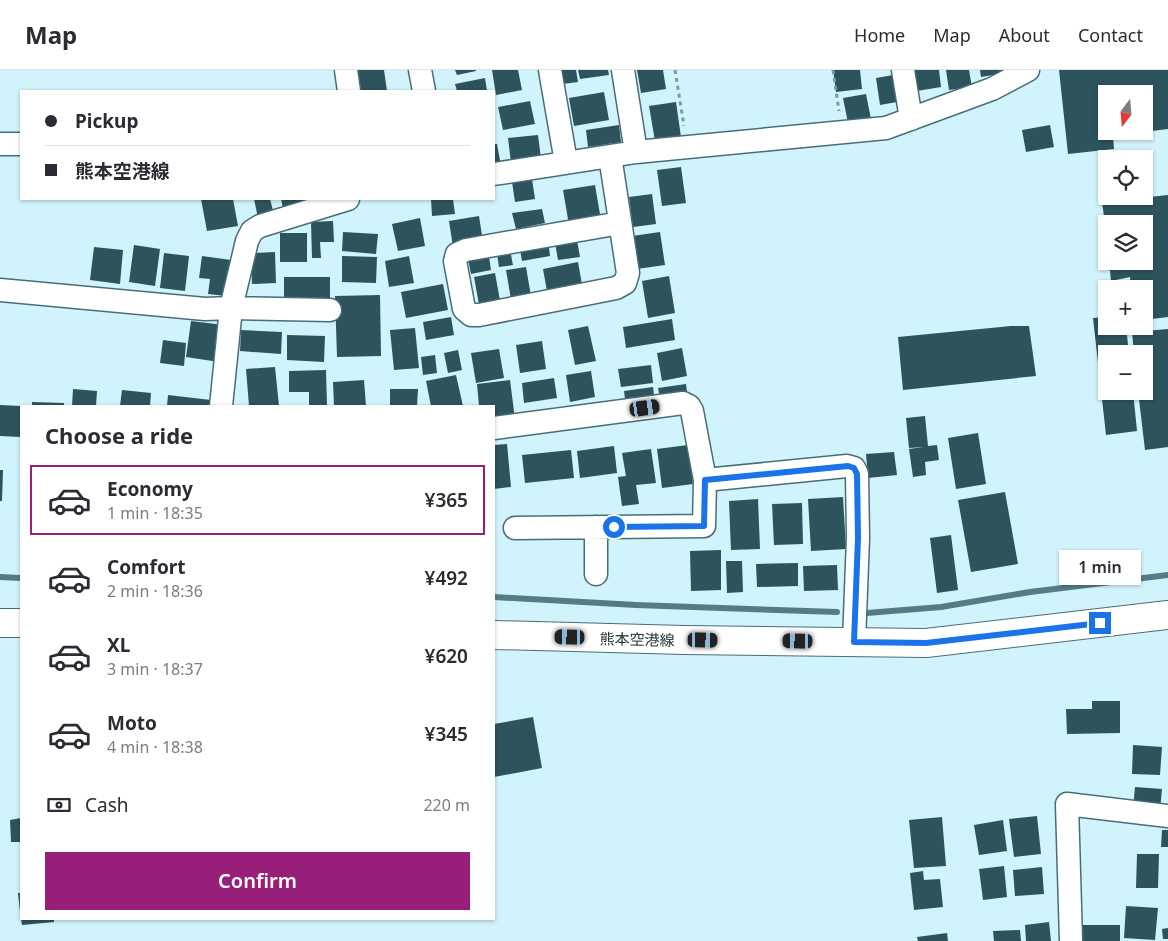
<!DOCTYPE html>
<meta charset="utf-8">
<style>
:root{--surface:#fff;--page:#f7f7f7;--text:#2b2b33;--muted:#7c7c81;--line:#e1e1e2;--accent:#981f79}
body{margin:0;font-family:"Noto Sans","Noto Sans JP",sans-serif;background:var(--page);color:var(--text);height:100vh;display:flex;flex-direction:column;font-size:19px;white-space:nowrap}
*{box-sizing:border-box;margin:0}
p{font-size:16px;color:var(--muted)}
.icon{flex:none;width:28px;height:28px;fill:none;stroke:currentColor;stroke-width:2;stroke-linecap:round;stroke-linejoin:round}
.map{position:relative;flex:1;overflow:hidden}
.details{position:absolute;left:20px;top:335px;width:475px;height:515px;display:flex;flex-direction:column;background:var(--surface);border-radius:0px;box-shadow:0 1px 4px #0004}
.details>*{flex:none}
.banner{position:absolute;left:20px;top:20px;width:475px;height:110px;border-radius:0px;box-shadow:0 1px 4px #0004;display:grid;align-content:center;height:110px;padding:0 25px;background:var(--surface)}
.needle{width:32px;rotate:196deg}
.fabs{position:absolute;left:1098px;top:15px;display:grid;gap:10px}
.fabs a{display:grid;place-items:center;width:55px;height:55px;border-radius:0px;background:var(--surface);box-shadow:0 1px 4px #0004;font-size:25px}
.end{position:absolute;width:22px;height:22px;margin:-11px;border:6px solid #1a73e8;background:#fff;box-shadow:0 0 0 2px #fff}
.from{border-radius:50%}
.bubble{position:absolute;height:35px;border-radius:0px;background:var(--surface);box-shadow:0 1px 4px #0004;font-size:16px;font-weight:600;line-height:35px;text-align:center}
.car{position:absolute;width:15px;height:30px;margin:-15px -8px;border-radius:6px;box-shadow:0 0 4px 1px #0007;background:linear-gradient(#222 24%,#8ab4d8 0 40%,#222 0 76%,#8ab4d8 0 86%,#222 0)}
.banner b{display:flex;align-items:center;gap:18px;height:48px;font-size:19px}
.banner b+b{border-top:1px solid var(--line)}
.banner i{width:12px;height:12px;background:var(--text)}
ul{padding:0;list-style:none}
li{display:flex;align-items:center;gap:15px;height:70px;margin:0 10px 8px;padding:0 15px;border:2px solid transparent;border-radius:0px}
li div{flex:1}
li b{display:block;font-size:19px}
li em{font-style:normal;font-weight:600}
li.on{border-color:var(--accent)}
li>.icon{width:45px;height:45px;stroke-width:1.5}
h2{padding:0 25px;font-size:22px;line-height:60px}
.pay{display:flex;align-items:center;gap:12px;height:55px;padding:0 25px;font-size:19px}
.pay p{margin-inline-start:auto}
.button{display:flex;gap:10px;margin-top:auto;padding:10px 25px}
.button a{flex:1;height:58px;border-radius:0px;background:var(--accent);color:#fff;font-size:20px;font-weight:600;line-height:58px;text-align:center}
header{display:flex;align-items:center;gap:30px;box-sizing:border-box;height:70px;padding:0 25px;background:var(--surface);border-bottom:1px solid var(--line)}
header strong{font-size:24px}
nav{display:flex;gap:28px;margin-inline-start:auto;font-size:18px}
.map>svg:first-child{display:block}
.lines{fill:none;stroke-linecap:round;stroke-linejoin:round}
.stream{stroke:#557c86;stroke-width:6}
.building{fill:#2d535c}
.street-casing{stroke:#476e78;stroke-width:25}
.secondary-casing{stroke:#476e78;stroke-width:30}
.path{stroke:#7f999f;stroke-width:3;stroke-dasharray:4 4;stroke-linecap:butt}
.street{stroke:#fff;stroke-width:22}
.secondary{stroke:#fff;stroke-width:28}
.route{stroke:#1a73e8;stroke-width:6}
.labels{text-anchor:middle;dominant-baseline:central;stroke-width:5;stroke-linejoin:round;paint-order:stroke}
.street-label{font-size:15px;fill:#223236;stroke:#fff}
</style>
<header>
<strong>Map</strong>
<nav><a>Home</a><a>Map</a><a>About</a><a>Contact</a></nav>
</header>
<div class="map">
<svg width="1168" height="871" viewBox="0 0 1168 871">
<rect width="100%" height="100%" fill="#d1f3fb"/>
<g class="lines">
<path class="stream" d="M0,507L21,508
M494,527L636,535L837,542
M867,543L941,537L1030,522L1168,505"/>
</g>
<path class="building" d="M350,0H384L387,21H354Z
M455,0H476V1L457,5Z
M492,0H518L522,20L496,25Z
M561,0H576L578,12L563,14Z
M578,0H608L609,5L580,9Z
M637,0H663L666,19L641,23Z
M833,0H860L862,19L836,22Z
M914,0H939L941,17L917,21Z
M946,0H969L972,17L949,20Z
M980,0H1010V2L981,7Z
M1059,0H1168V59L1144,62V24H1106V61H1135V63L1113,65L1114,79L1068,84Z
M893,5L897,32L880,35L876,8Z
M485,8L487,21H457L455,14Z
M604,22L609,50L574,56L569,28Z
M866,24L871,49L848,53L843,28Z
M530,31L535,54L503,60L498,37Z
M676,32L681,67L655,71L649,36Z
M619,55L621,72L588,77L586,60Z
M1050,55L1054,77L1026,82L1022,60Z
M538,65L541,89L511,93L508,68Z
M494,74H497L501,96L494,98Z
M681,97L686,133L662,136L657,100Z
M532,109L535,129L515,132L512,112Z
M595,115L601,150L569,155L563,120Z
M652,124L656,154L633,157L629,127Z
M1168,125V247L1144,250V219H1131L1130,207L1111,211L1109,191H1144V154H1105L1102,132Z
M201,129H233L238,156L207,161Z
M254,129H270L274,144L258,148Z
M281,129H305L307,139L284,143Z
M431,129H453L455,144L432,146Z
M542,139L545,153L516,159L512,143Z
M479,146L483,172L453,177L449,151Z
M420,148L425,176L398,181L392,154Z
M333,151L334,172H320L321,188H312L311,152Z
M343,162L378,164L376,184L342,181Z
M660,162L665,195L637,199L632,166Z
M280,163H307V192H280Z
M548,170L550,186L522,191L519,174Z
M577,170L580,187L558,190L555,173Z
M134,175L160,179L155,216L129,212Z
M509,175L513,195L499,197L496,177Z
M94,177L123,180L120,214L90,210Z
M488,180L491,200L471,204L467,184Z
M275,182L276,213L252,214L251,183Z
M164,183L189,186L185,221L160,218Z
M202,186L231,190L226,226L208,224L210,209L199,208Z
M342,186L377,187L376,213L342,212Z
M409,186L414,213L389,217L385,191Z
M578,192L583,220L548,227L543,199Z
M526,197L532,232L512,235L506,200Z
M495,203L501,236L480,240L474,207Z
M669,206L675,243L648,248L642,211Z
M284,207H330V229L284,230Z
M443,214L448,240L406,248L401,222Z
M380,225L381,286L337,287L335,226Z
M451,247L454,265L426,270L423,252Z
M1106,247V256H1126L1129,284H1106V321H1133L1137,361L1106,365L1093,248Z
M672,249L675,270L626,278L623,257Z
M191,251L224,255L219,292L186,287Z
M588,256L596,291L575,295L568,260Z
M1011,256H1029L1036,306L903,320L898,267Z
M415,258L419,298L394,300L390,260Z
M1168,259V377L1145,380L1138,321H1144V284H1134L1132,262Z
M241,260L282,262L281,284L240,281Z
M287,265L325,266L324,292L287,290Z
M163,270L186,273L184,296L160,293Z
M542,271L546,299L520,303L516,275Z
M682,278L687,306L662,311L657,283Z
M499,279L504,308L476,313L471,283Z
M458,280L462,300L448,303L444,283Z
M435,285L437,303L423,305L421,287Z
M651,295L653,313L621,317L618,299Z
M275,297L279,336H249L246,299Z
M326,300L327,336H309V322H289V301Z
M591,301L595,327L570,332L566,305Z
M456,305L463,336H431L426,311Z
M554,308L557,328L524,333L522,313Z
M364,310L366,336H334L333,312Z
M510,310L515,349L494,351V336H479L477,314Z
M686,314L688,329L661,333L658,318Z
M653,317L655,333L626,337L624,321Z
M73,319L97,321L96,336H72Z
M390,319H418L417,336H390Z
M122,320L151,323L150,336H120Z
M168,325L211,330V336H167Z
M32,332L64,333V336H32Z
M0,335L21,336V367L0,366Z
M925,346L928,376L937,375L939,390L925,392L926,405L913,407L909,379L923,377L909,378L906,348Z
M978,363L986,414L956,419L948,368Z
M507,374L511,417L494,419V375Z
M688,375L693,414L662,418L657,379Z
M614,376L617,403L580,408L577,381Z
M651,379L656,413L636,415L639,434L622,436L618,407L626,406L622,383Z
M571,380L574,408L525,413L522,385Z
M894,382L897,405L868,408L866,384Z
M0,400H3L2,431H0Z
M1005,422L1018,494L971,502L958,430Z
M843,427L846,479L811,481L808,429Z
M758,429L760,479L731,480L729,431Z
M802,433L803,474L774,475L772,434Z
M951,465L958,520L937,523L930,468Z
M721,480V520L691,521L690,481Z
M726,491H742L743,522L727,523Z
M798,493V516L757,517L756,494Z
M837,495L838,520L804,521L803,496Z
M1092,631H1120V663L1067,664L1066,639H1092Z
M533,647L542,698L494,707V654Z
M1133,675L1162,677L1160,705L1132,704Z
M1135,717L1162,719L1160,740L1133,738Z
M1037,746L1041,784L1014,787L1009,749Z
M942,747L946,796L914,798L909,750Z
M21,748V772H11L10,750Z
M1003,750L1007,781L979,785L974,755Z
M1162,760H1168V777H1161Z
M1137,784H1159L1158,818H1136Z
M1004,796L1007,827L983,830L979,799Z
M1042,797L1044,824L1015,826L1013,800Z
M923,801L924,810L940,809L943,837L914,840L910,803Z
M18,823H21V841H20Z
M1126,836L1158,838L1155,870L1124,868Z
M21,849H54V852L22,855Z
M1049,852L1051,871H1026L1025,855Z
M1081,855H1120V871H1081Z
M1168,858V869H1163L1162,859Z
M1020,860L1021,871H994L993,861Z
M947,863L948,871H918L917,867Z"/>
<g class="lines">
<g class="street-casing">
<path id="street" d="M346,0L349,21
M420,0L424,21
M550,0L566,92
M623,0L636,82
M903,0L911,49
M0,74H21
M610,86L628,203L625,213L616,218L479,245H471L464,239L455,191L457,184L466,180L620,153
M494,104L636,82L886,58L992,19L1028,0
M0,220L205,239L231,238L247,171L252,161L260,156L348,129
M221,336L231,238L330,240
M494,358L683,333L689,336L692,341L705,410L847,396L854,398L857,404L858,468L854,572
M596,457V504
M515,458L704,456L705,410
M1071,871L1067,734L1168,746"/>
</g>
<g class="secondary-casing">
<path id="secondary" d="M0,553H21
M494,565L684,570L926,573L1168,545"/>
</g>
<path class="path" d="M675,0L684,56
M833,0L839,41"/>
<use href="#street" class="street"/>
<use href="#secondary" class="secondary"/>
</g>
<g class="lines">
<path class="route" d="M614,457L704,456L705,410L848,396L854,398L857,404L858,468L854,572L926,573L1100,553"/>
</g>
<g class="labels">
<g class="street-label">
<text transform="translate(637 569) rotate(1)">熊本空港線</text>
</g>
</g>
</svg>
<div class="fabs">
<a><svg class="needle" viewBox="-14 -14 28 28"><path d="M0-13l5 13h-10z" fill="#e53935"/><path d="M0 13l5-13h-10z" fill="#7c7c81"/></svg></a>
<a><svg class="icon" aria-label="locate" viewBox="0 0 24 24"><circle cx="12" cy="12" r="6"/><path d="M12 2v4M12 18v4M2 12h4M18 12h4"/></svg></a>
<a><svg class="icon" aria-label="layers" viewBox="0 0 24 24"><path d="M12 4l9 5-9 5-9-5zM3 14l9 5 9-5"/></svg></a>
<a>+</a>
<a>−</a>
</div>
<i class="end from" style="left:614px;top:457px"></i>
<i class="end" style="left:1100px;top:553px"></i>
<div class="bubble" style="left:1059px;top:480px;width:82px">1 min</div>
<i class="car" style="left:645px;top:338px;rotate:82deg"></i>
<i class="car" style="left:570px;top:567px;rotate:271deg"></i>
<i class="car" style="left:703px;top:570px;rotate:91deg"></i>
<i class="car" style="left:798px;top:571px;rotate:271deg"></i>
<div class="banner">
<b><i class="from"></i>Pickup</b>
<b><i></i>熊本空港線</b>
</div>
<section class="details">
<h2>Choose a ride</h2>
<ul>
<li class="on"><svg class="icon" aria-label="car" viewBox="0 0 24 24"><path d="M5 17H2v-5l4-1 3-4h7l3 4 3 1v5h-3M9 17h6M6 11h13"/><circle cx="7" cy="17" r="2"/><circle cx="17" cy="17" r="2"/></svg><div><b>Economy</b><p>1 min · 18:35</p></div><em>¥365</em></li>
<li><svg class="icon" aria-label="car" viewBox="0 0 24 24"><path d="M5 17H2v-5l4-1 3-4h7l3 4 3 1v5h-3M9 17h6M6 11h13"/><circle cx="7" cy="17" r="2"/><circle cx="17" cy="17" r="2"/></svg><div><b>Comfort</b><p>2 min · 18:36</p></div><em>¥492</em></li>
<li><svg class="icon" aria-label="car" viewBox="0 0 24 24"><path d="M5 17H2v-5l4-1 3-4h7l3 4 3 1v5h-3M9 17h6M6 11h13"/><circle cx="7" cy="17" r="2"/><circle cx="17" cy="17" r="2"/></svg><div><b>XL</b><p>3 min · 18:37</p></div><em>¥620</em></li>
<li><svg class="icon" aria-label="car" viewBox="0 0 24 24"><path d="M5 17H2v-5l4-1 3-4h7l3 4 3 1v5h-3M9 17h6M6 11h13"/><circle cx="7" cy="17" r="2"/><circle cx="17" cy="17" r="2"/></svg><div><b>Moto</b><p>4 min · 18:38</p></div><em>¥345</em></li>
</ul>
<div class="pay"><svg class="icon" aria-label="cash" viewBox="0 0 24 24"><path d="M3 7h18v10H3z"/><circle cx="12" cy="12" r="2"/></svg>Cash<p>220 m</p></div>
<div class="button"><a>Confirm</a></div>
</section>
</div>
